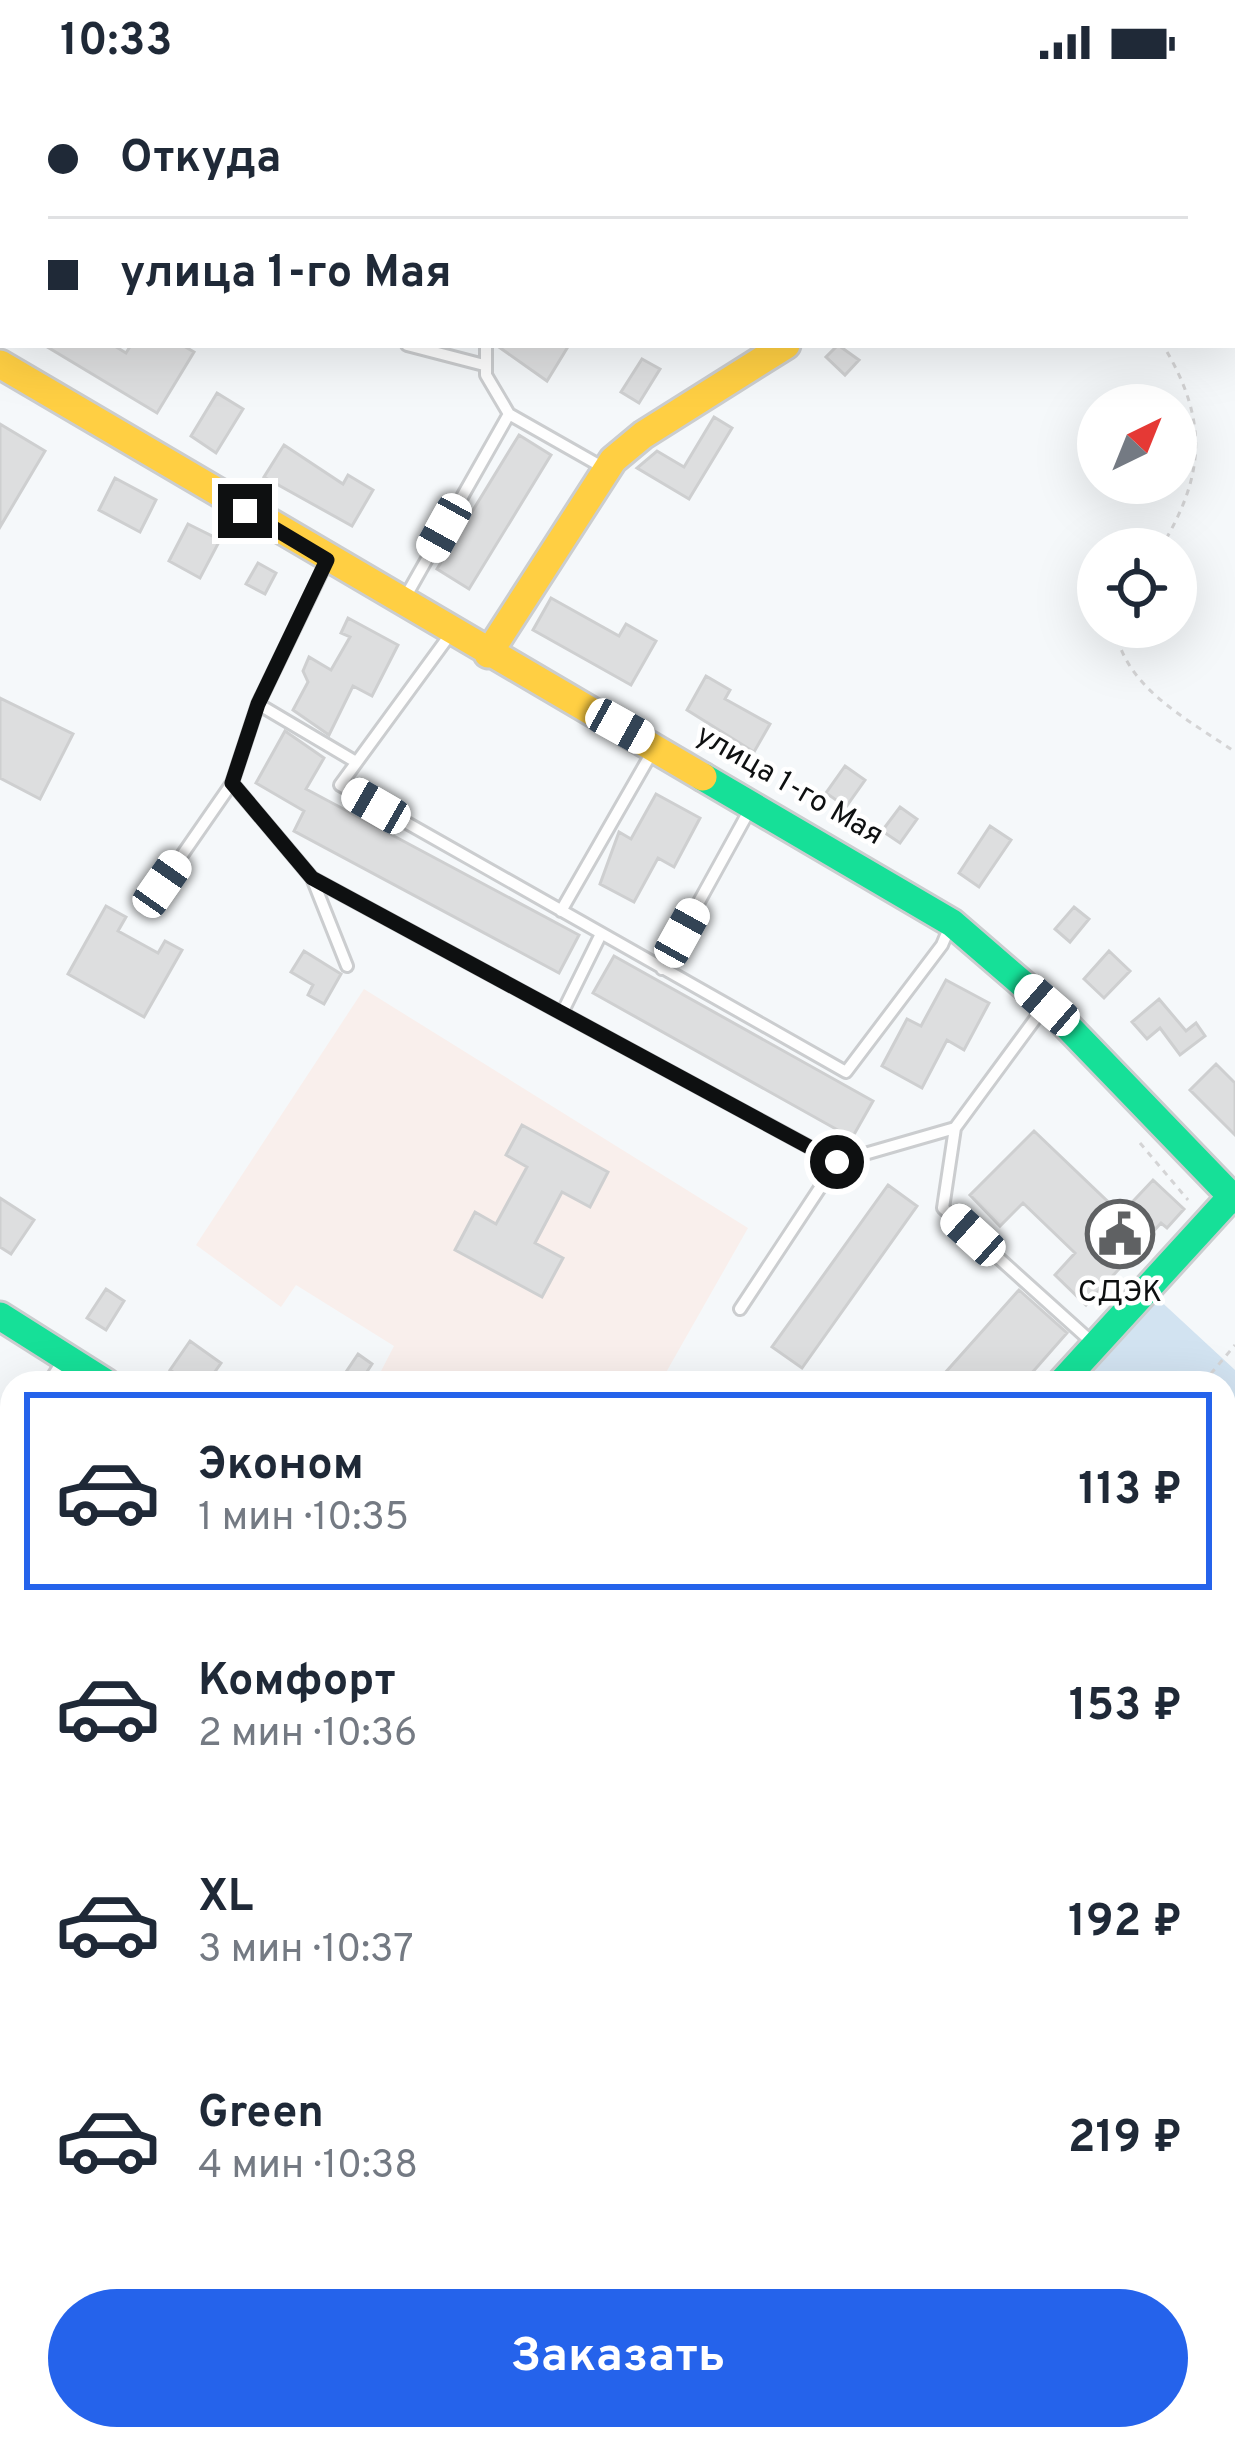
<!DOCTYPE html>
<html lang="ru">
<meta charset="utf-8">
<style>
:root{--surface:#fff;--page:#f2f2f3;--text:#1f2937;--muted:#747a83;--line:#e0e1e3;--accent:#2563eb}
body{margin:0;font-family:Overpass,sans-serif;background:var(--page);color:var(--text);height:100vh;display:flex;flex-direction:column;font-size:45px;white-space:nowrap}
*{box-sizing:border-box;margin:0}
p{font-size:39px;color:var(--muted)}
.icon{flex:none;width:66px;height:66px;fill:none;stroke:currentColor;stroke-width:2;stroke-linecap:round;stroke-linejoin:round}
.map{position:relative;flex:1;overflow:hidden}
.sheet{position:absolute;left:0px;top:1287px;width:1236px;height:1080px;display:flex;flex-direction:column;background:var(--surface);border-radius:36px 36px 0 0;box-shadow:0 12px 48px #0002}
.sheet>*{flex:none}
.hud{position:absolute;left:0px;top:0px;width:1236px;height:264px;box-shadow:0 12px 48px #0002;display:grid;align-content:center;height:264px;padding:0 48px;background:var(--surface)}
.needle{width:78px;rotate:43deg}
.fabs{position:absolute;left:1077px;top:300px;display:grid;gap:24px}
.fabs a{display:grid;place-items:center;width:120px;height:120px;border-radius:50%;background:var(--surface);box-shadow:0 12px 48px #0002;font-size:60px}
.end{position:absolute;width:54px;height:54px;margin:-27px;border:15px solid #0e1011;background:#fff;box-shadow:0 0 0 6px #fff}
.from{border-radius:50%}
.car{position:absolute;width:36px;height:72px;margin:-36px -18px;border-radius:15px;box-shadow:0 0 9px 3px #0007;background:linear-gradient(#fff 24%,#345 0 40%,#fff 0 76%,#345 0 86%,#fff 0)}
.hud b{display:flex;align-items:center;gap:42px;height:114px;font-size:45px}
.hud b+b{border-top:3px solid var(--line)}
.hud i{width:30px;height:30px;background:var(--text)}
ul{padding:21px 0 0;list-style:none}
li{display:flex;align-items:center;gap:36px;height:198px;margin:0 24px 18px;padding:0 24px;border:6px solid transparent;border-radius:0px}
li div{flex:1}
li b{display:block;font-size:45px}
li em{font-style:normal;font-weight:700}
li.selected{border-color:var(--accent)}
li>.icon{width:108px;height:108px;stroke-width:1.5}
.cta{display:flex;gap:24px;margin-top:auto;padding:24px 48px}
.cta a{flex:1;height:138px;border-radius:72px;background:var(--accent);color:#fff;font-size:48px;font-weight:700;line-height:138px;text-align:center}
.status{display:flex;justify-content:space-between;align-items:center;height:84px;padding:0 60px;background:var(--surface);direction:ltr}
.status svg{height:33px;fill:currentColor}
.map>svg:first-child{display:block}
.education{fill:#f9efec}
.green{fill:#d2e3f1}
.building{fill:#dddedf;stroke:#cecfd0;stroke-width:3}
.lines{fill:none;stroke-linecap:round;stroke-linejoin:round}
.lane-casing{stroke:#cbcdcf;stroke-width:16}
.street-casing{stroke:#cbcdcf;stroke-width:27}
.fast-casing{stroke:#cbcdcf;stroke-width:33}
.slow-casing{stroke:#cbcdcf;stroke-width:33}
.path{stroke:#d4d4d5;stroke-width:3;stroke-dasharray:6 6;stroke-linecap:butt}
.lane{stroke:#fefefe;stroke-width:10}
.street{stroke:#fefefe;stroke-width:21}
.fast{stroke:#16e098;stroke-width:27}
.slow{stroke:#ffcf43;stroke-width:27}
.route{stroke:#0e1011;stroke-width:15}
.labels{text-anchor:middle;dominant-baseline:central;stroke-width:9;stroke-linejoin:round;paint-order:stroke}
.street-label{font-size:30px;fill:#0e1011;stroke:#fff}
.poi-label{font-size:30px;fill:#0e1011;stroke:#fff}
</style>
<div class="status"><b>10:33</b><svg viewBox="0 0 49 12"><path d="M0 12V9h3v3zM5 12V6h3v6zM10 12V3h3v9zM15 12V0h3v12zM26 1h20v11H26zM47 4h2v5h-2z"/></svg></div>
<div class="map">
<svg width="1235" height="2367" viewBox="0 0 1235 2367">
<rect width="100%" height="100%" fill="#f5f8fa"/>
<path class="education" d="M364,905L748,1144L660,1299H386L378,1293L394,1262L296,1201L281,1223L196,1161Z
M1235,2054V2149L1224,2142V2066Z"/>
<path class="green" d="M1155,1212L1235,1286V1834L1224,1846V1299H1081Z"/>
<path class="building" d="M44,261H113L126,269L131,261H182L194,268L157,329Z
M496,261H569L547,297Z
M838,261L859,276L845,291L826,273Z
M642,275L660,285L639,319L621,308Z
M217,309L243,325L216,369L191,352Z
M714,333L732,344L689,415L637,384L657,367L684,383Z
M0,340L45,367L0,443Z
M519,351L551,371L469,505L437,485Z
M284,361L343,400L348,391L373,406L352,442L264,393Z
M115,394L156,416L140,448L99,426Z
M188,440L220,456L200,494L169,477Z
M258,479L276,489L265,510L246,500Z
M551,514L619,552L626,540L656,557L631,601L533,546Z
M348,534L398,561L372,612L353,602L329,651L293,626L308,598L303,587L309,573L331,586L350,553L341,549Z
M706,592L730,606L725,615L770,640L754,668L687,626Z
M0,614L73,650L40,715L0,694Z
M285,647L324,674L306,705L579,851L559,889L294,747L304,727L256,699Z
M845,682L865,696L846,723L826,709Z
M656,710L700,734L674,783L658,774L634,818L600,800L619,748L631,755Z
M900,723L917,735L900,759L882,747Z
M990,742L1011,756L979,803L959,789Z
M106,822L126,833L118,847L158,869L165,857L182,866L144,933L68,890Z
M1074,823L1089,835L1070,858L1055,845Z
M304,867L341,890L324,920L308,911L313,901L291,888Z
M1109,867L1130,887L1104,914L1084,895Z
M614,872L873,1017L852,1054L593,909Z
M946,896L989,919L964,966L947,956L922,1004L882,982L907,935L921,942Z
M1159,915L1186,947L1196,939L1205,952L1180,971L1160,944L1147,955L1132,938Z
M1216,980L1235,999V1051L1190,1006Z
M522,1041L608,1088L590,1123L562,1108L535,1159L563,1174L542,1213L455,1166L475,1128L496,1140L527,1083L506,1071Z
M1034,1047L1121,1130L1153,1096L1184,1125L1167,1144L1161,1139L1086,1221L1055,1191L1075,1169L1023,1119L1000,1142L970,1111Z
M888,1101L917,1122L802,1284L772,1263Z
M0,1114L34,1136L11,1170L0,1163Z
M106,1205L124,1217L106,1246L87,1234Z
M1019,1206L1067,1249L1023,1299H936Z
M190,1257L221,1279L207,1299H189L170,1286Z
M358,1270L372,1280L361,1297L346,1288Z"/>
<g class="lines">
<g class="lane-casing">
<path id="lane" d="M1111,0L1114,3
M24,3L26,0
M231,3L232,0
M0,46L3,40
M0,80L3,82
M1233,115L1235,117
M407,261L484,281
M486,261V291L509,330
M406,512L509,330L604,384
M449,552L340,701L846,988L942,861L950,842
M258,620L356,678
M232,699L312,794L837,1078
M312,794L347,882
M162,800L232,699L258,620L326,479
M561,827L651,670
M662,885L749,727
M563,927L601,850
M955,1044L943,1124L1094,1260
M740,1225L837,1078L955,1044L1044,923
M0,1964L12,1952
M1224,2252L1235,2245"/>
</g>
<g class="street-casing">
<path id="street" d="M1041,3L1044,0
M55,1299L70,1276
M0,1385L12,1366
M0,1454L12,1462
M0,1761L12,1769
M1224,2011L1235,2000
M0,2045L12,2053
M1224,2220L1235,2225
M1224,2346L1235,2349
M321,2367L325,2355"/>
</g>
<g class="fast-casing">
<path id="fast" d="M703,693L952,839L1047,921L1235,1116
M0,1232L106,1299
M1061,1299L1231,1113"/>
</g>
<g class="slow-casing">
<path id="slow" d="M0,280L703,693
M488,570L613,376L643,351L786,261"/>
</g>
<path class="path" d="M1160,465C1205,392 1209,337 1163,261
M1115,543C1124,604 1188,635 1235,668
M1140,1059L1188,1116
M1203,1299L1235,1261"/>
<use href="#lane" class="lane"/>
<use href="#street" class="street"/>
<use href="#fast" class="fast"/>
<use href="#slow" class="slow"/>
</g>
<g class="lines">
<path class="route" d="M245,427L327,476L258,620L232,699L312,794L837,1078"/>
</g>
<defs>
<g id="civic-ring" transform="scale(3.45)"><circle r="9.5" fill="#fff" stroke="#5f6163" stroke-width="1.5"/><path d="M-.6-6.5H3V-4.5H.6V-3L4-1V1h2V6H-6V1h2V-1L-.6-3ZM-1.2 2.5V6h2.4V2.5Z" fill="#5f6163"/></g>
</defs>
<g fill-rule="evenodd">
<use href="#civic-ring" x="1120" y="1150"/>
</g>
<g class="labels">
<g class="street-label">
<text transform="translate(789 702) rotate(30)">улица 1-го Мая</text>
</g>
<g class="poi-label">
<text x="1120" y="1209">СДЭК</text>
</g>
</g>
</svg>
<div class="fabs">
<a><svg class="needle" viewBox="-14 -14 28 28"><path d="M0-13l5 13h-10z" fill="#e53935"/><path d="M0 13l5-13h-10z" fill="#747a83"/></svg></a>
<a><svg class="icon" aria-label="locate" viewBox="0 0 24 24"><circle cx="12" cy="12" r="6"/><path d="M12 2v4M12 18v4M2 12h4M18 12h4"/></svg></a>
</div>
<i class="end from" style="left:837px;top:1078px"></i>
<i class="end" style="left:245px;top:427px"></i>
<i class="car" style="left:444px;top:444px;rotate:209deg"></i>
<i class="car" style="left:620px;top:642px;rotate:119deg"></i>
<i class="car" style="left:376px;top:722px;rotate:300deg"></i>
<i class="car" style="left:162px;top:800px;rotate:35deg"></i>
<i class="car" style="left:682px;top:849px;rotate:29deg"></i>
<i class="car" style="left:1047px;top:921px;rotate:311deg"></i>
<i class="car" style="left:973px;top:1151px;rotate:312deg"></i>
<div class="hud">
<b><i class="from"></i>Откуда</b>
<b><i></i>улица 1-го Мая</b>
</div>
<section class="sheet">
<ul>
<li class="selected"><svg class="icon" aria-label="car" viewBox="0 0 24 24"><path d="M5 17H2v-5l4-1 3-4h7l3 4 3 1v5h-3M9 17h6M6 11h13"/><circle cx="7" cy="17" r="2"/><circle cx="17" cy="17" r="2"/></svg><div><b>Эконом</b><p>1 мин · 10:35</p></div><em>113 ₽</em></li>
<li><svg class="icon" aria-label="car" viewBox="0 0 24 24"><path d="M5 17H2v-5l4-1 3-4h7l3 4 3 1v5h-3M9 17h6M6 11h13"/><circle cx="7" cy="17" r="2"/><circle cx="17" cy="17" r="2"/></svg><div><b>Комфорт</b><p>2 мин · 10:36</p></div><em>153 ₽</em></li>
<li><svg class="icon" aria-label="car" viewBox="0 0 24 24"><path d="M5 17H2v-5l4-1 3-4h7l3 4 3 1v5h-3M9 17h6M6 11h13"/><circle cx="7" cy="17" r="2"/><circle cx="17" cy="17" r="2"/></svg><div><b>XL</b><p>3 мин · 10:37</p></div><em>192 ₽</em></li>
<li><svg class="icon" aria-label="car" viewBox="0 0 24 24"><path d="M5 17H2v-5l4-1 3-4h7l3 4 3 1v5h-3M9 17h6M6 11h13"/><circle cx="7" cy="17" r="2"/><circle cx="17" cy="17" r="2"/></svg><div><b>Green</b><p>4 мин · 10:38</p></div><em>219 ₽</em></li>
</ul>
<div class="cta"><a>Заказать</a></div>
</section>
</div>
